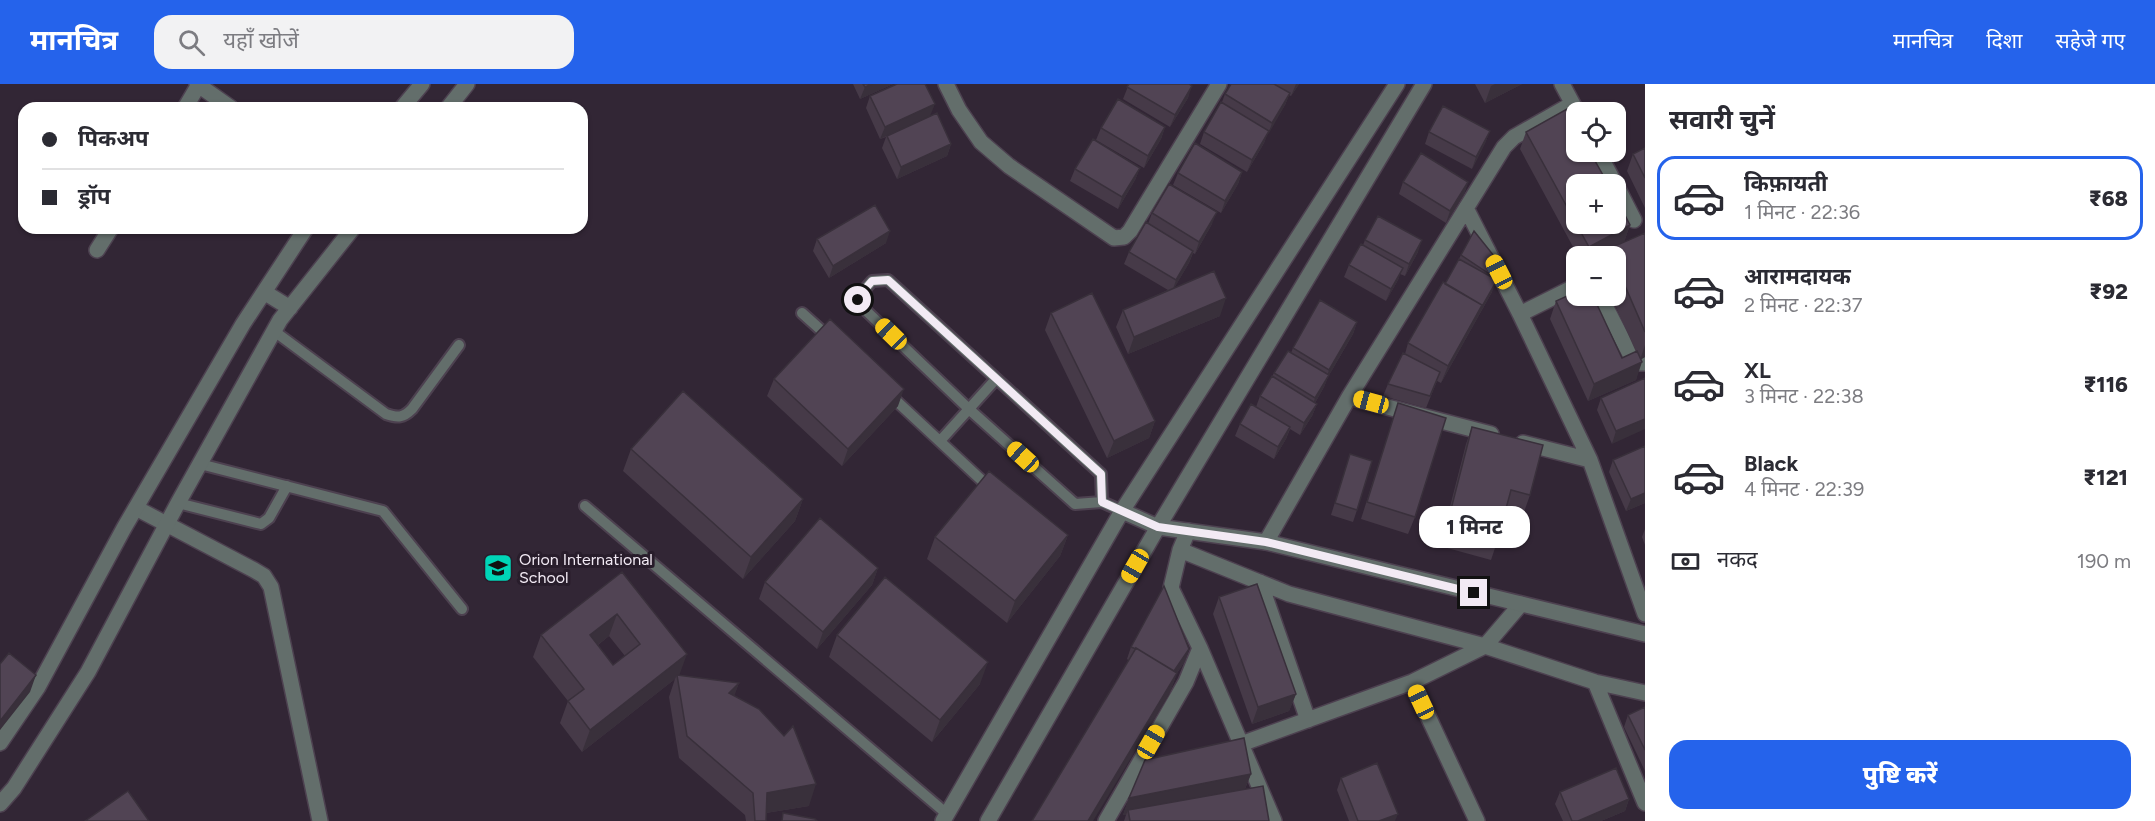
<!DOCTYPE html>
<html lang="hi">
<meta charset="utf-8">
<style>
:root{--surface:#fff;--page:#f2f2f3;--text:#2b2b33;--muted:#7c7c81;--line:#e1e1e2;--accent:#2563eb}
body{margin:0;font-family:Figtree,"Noto Sans Devanagari",sans-serif;background:var(--page);color:var(--text);height:100vh;display:flex;flex-direction:column;font-size:22px;white-space:nowrap}
*{box-sizing:border-box;margin:0}
p{font-size:20px;color:var(--muted)}
.icon{flex:none;width:33px;height:33px;fill:none;stroke:currentColor;stroke-width:2;stroke-linecap:round;stroke-linejoin:round}
.map{position:relative;flex:1;overflow:hidden}
.drawer{display:flex;flex-direction:column;background:var(--surface);width:510px}
.drawer>*{flex:none}
.guide{position:absolute;left:18px;top:18px;width:570px;height:132px;border-radius:18px;box-shadow:0 2px 4px #0004;display:grid;align-content:center;height:132px;padding:0 24px;background:var(--surface)}
.tools{position:absolute;left:1566px;top:18px;display:grid;gap:12px}
.tools a{display:grid;place-items:center;width:60px;height:60px;border-radius:12px;background:var(--surface);box-shadow:0 2px 4px #0004;font-size:30px}
.end{position:absolute;width:27px;height:27px;margin:-14px;border:8px solid #f2eaf4;background:#111;box-shadow:0 0 0 3px #111}
.from{border-radius:50%}
.bubble{position:absolute;height:42px;border-radius:18px;background:var(--surface);box-shadow:0 2px 4px #0004;font-size:20px;font-weight:800;line-height:42px;text-align:center}
.car{position:absolute;width:18px;height:36px;margin:-18px -9px;border-radius:8px;box-shadow:0 0 4px 2px #0007;background:linear-gradient(#f5c518 24%,#345 0 40%,#f5c518 0 76%,#345 0 86%,#f5c518 0)}
.guide b{display:flex;align-items:center;gap:21px;height:57px;font-size:22px}
.guide b+b{border-top:2px solid var(--line)}
.guide i{width:15px;height:15px;background:var(--text)}
ul{padding:0;list-style:none}
li{display:flex;align-items:center;gap:18px;height:84px;margin:0 12px 9px;padding:0 12px;border:3px solid transparent;border-radius:18px}
li div{flex:1}
li b{display:block;font-size:22px}
li em{font-style:normal;font-weight:800}
li.current{border-color:var(--accent)}
li>.icon{width:54px;height:54px;stroke-width:1.5}
h2{padding:0 24px;font-size:27px;line-height:72px}
.pay{display:flex;align-items:center;gap:15px;height:66px;padding:0 24px;font-size:22px}
.pay p{margin-inline-start:auto}
.action{display:flex;gap:12px;margin-top:auto;padding:12px 24px}
.action a{flex:1;height:69px;border-radius:18px;background:var(--accent);color:#fff;font-size:24px;font-weight:800;line-height:69px;text-align:center}
header{display:flex;align-items:center;gap:36px;box-sizing:border-box;height:84px;padding:0 30px;background:var(--accent);color:#fff}
header strong{font-size:28px}
nav{display:flex;gap:33px;margin-inline-start:auto;font-size:21px}
.search{width:420px;height:54px;background:var(--page);display:flex;align-items:center;gap:15px;box-sizing:border-box;padding:0 21px;border-radius:18px;color:var(--muted);font-size:22px}
main{display:flex;flex:1;min-height:0}
.map>svg:first-child{display:block}
.lines{fill:none;stroke-linecap:round;stroke-linejoin:round}
.service-casing{stroke:#4d4150;stroke-width:14}
.minor-casing{stroke:#4d4150;stroke-width:18}
.tertiary-casing{stroke:#4d4150;stroke-width:18}
.service{stroke:#636e6b;stroke-width:10}
.minor{stroke:#636e6b;stroke-width:15}
.tertiary{stroke:#636e6b;stroke-width:15}
.wall{fill:#463a48;fill-rule:evenodd}
.shaded-wall{fill:#39303b}
.building{fill:#514454;stroke:#39303b;stroke-width:1.5;fill-rule:evenodd}
.route{stroke:#f2eaf4;stroke-width:8}
.labels{text-anchor:middle;dominant-baseline:central;stroke-width:6;stroke-linejoin:round;paint-order:stroke}
.poi-label{font-size:16px;fill:#f2eaf4;stroke:#281d2b;text-anchor:start}
</style>
<header>
<strong>मानचित्र</strong>
<div class="search"><svg class="icon" aria-label="search" viewBox="0 0 24 24"><circle cx="10" cy="10" r="6"/><path d="M15 15l6 6"/></svg>यहाँ खोजें</div>
<nav><a>मानचित्र</a><a>दिशा</a><a>सहेजे गए</a></nav>
</header>
<main>
<div class="map">
<svg width="1645" height="737" viewBox="0 0 1645 737">
<rect width="100%" height="100%" fill="#322635"/>
<g class="lines">
<g class="service-casing">
<path id="service" d="M802,229L831,255
M274,247L386,330C398,334 403,334 412,325L459,261
M890,311L991,405
M940,357L996,295
M200,380L383,427L462,525
M1102,418L1101,390L888,196L872,197L859,212V220L970,326L1075,420L1102,418L1122,427
M178,419L261,440L269,434L287,402
M585,422L947,730"/>
</g>
<g class="minor-casing">
<path id="minor" d="M197,0L231,24
M946,0L959,26L981,58L1009,82L1114,154L1124,153L1130,147L1219,0
M1562,0L1577,28
M185,24L198,2
M1598,68L1615,100
M1616,101L1634,136
M1466,124L1520,230L1590,376L1645,530
M97,166L111,144
M1600,212L1633,276L1639,279H1645
M1520,230L1576,202
M1349,313L1491,350
M1523,359L1590,376
M136,424L254,486L264,492L271,503L320,737
M1266,458L1349,313L1504,63L1514,53L1572,20
M1180,466L1289,510L1485,562L1595,598L1645,609
M1260,498L1308,636
M1200,564L1274,737
M1412,598L1477,737
M1595,598L1645,719
M1241,660L1412,598L1485,562L1521,520
M1106,737L1186,598L1200,564L1171,504L1180,466L1188,447"/>
</g>
<g class="tertiary-casing">
<path id="tertiary" d="M402,24L422,0
M448,24L467,0
M264,208L290,224
M1122,427L1158,443L1266,458L1645,550
M0,659L38,603L124,444L243,240L306,144
M0,720L14,704L88,588L178,419L280,236L353,144
M943,737L1122,427L1397,0
M988,737L1158,443L1424,0"/>
</g>
<use href="#service" class="service"/>
<use href="#minor" class="minor"/>
<use href="#tertiary" class="tertiary"/>
</g>
<path class="wall" d="M853,0H893L860,15Z
M1129,0H1191L1188,14L1170,43L1123,15Z
M1231,0H1299L1291,12L1289,11L1285,21L1267,50L1264,59L1247,88L1200,60L1204,48L1222,18L1225,10Z
M1475,0H1522L1485,19Z
M870,12L931,32L951,60L947,72L897,95L882,64L886,53L880,55L866,24Z
M1165,43L1161,55L1144,84L1096,56L1101,44Z
M1490,47L1485,59L1472,85L1425,60L1429,48Z
M1526,48L1630,141L1624,158L1618,161L1645,149V273L1641,275L1636,296L1588,317L1550,235L1556,217L1622,274L1636,268L1611,212H1616V172H1606L1608,167L1597,172H1578L1520,65Z
M1645,64V124L1627,87L1633,70Z
M1140,84L1135,96L1118,125L1070,97L1075,85Z
M1242,88L1238,100L1221,129L1173,101L1178,89Z
M1403,98H1468L1464,110L1446,139L1399,110Z
M1152,129L1212,140L1195,170L1193,169L1189,179L1174,204L1220,232L1128,270L1116,243L1123,226L1168,206L1124,180L1129,168L1148,140Z
M817,155L886,159L829,194L813,167Z
M1365,156L1418,168L1405,192L1400,190L1398,196L1386,217L1344,193L1349,181L1363,161Z
M1461,171L1494,193L1492,208L1441,299L1437,297L1426,324L1383,312L1388,300L1405,270L1408,259L1445,200Z
M1051,229L1155,337L1149,354L1107,374L1045,246Z
M1357,238L1353,250L1328,293L1324,303L1315,319L1317,320L1312,332L1300,351L1290,345L1286,355L1274,375L1235,352L1240,340L1256,323L1260,312L1274,289L1291,269L1293,264Z
M1645,294L1612,360L1597,326L1601,314Z
M774,295L898,322L842,382L767,312Z
M1398,319L1415,433L1408,450L1361,435Z
M1472,343L1530,411L1524,428L1506,424L1497,458L1491,476L1440,462L1466,360Z
M631,365L803,415L795,437L743,495L623,387Z
M1350,370L1357,426L1353,438L1331,431Z
M1613,376L1645,419L1626,427L1609,388Z
M1645,445V461L1642,453Z
M1068,451L1060,472L1007,539L927,475L935,453Z
M878,484L872,501L817,565L759,515L765,498Z
M622,488L679,591L739,599L734,611L809,722L766,729V737H746L745,731L679,674L669,613L675,595L582,668L560,639L568,617L533,573L541,551ZM609,552L625,572L613,581L598,561Z
M1219,513L1296,610L1289,627L1252,640L1213,530Z
M837,551L980,600L932,658L829,573Z
M1131,563L1189,565L1185,577L1177,589L1169,611L1127,575Z
M1645,623V687L1624,643L1628,631Z
M1251,690L1245,705L1269,737H1124L1126,731H1123L1129,714Z
M1341,694L1395,737H1349L1337,706Z
M1560,708L1629,715L1625,727L1601,737H1563L1555,720Z"/>
<path class="shaded-wall" d="M872,0H893L860,15L865,3Z
M1296,0H1299L1291,12Z
M1495,0H1522L1485,19L1491,2Z
M1192,2L1188,14L1170,43L1175,31Z
M1290,9L1285,21L1268,51L1272,39Z
M935,20L930,32L880,55L885,43Z
M1165,43L1161,55L1144,84L1148,72Z
M1269,47L1264,59L1247,88L1252,76Z
M1490,47L1485,59L1472,85L1476,73Z
M951,60L947,72L897,95L901,83Z
M1140,84L1135,96L1118,125L1122,113Z
M1242,88L1238,100L1221,129L1225,117Z
M1468,98L1464,110L1446,139L1450,127Z
M1217,128L1212,140L1195,170L1199,158Z
M1630,141L1624,158L1597,172H1585L1589,163Z
M890,147L886,159L829,194L833,182Z
M1422,156L1418,168L1405,192L1409,180Z
M1193,167L1189,179L1172,208L1176,196Z
M1403,184L1398,196L1386,217L1391,205Z
M1497,196L1492,208L1441,299L1448,282Z
M1226,214L1220,232L1128,270L1134,253Z
M1357,238L1353,250L1328,293L1324,303L1311,326L1315,314L1326,295L1329,286Z
M1645,261V273L1640,276Z
M1642,278L1636,296L1588,317L1594,300Z
M904,305L898,322L842,382L848,365Z
M1317,320L1312,332L1300,351L1304,339Z
M1645,335V345L1612,360L1616,347Z
M1155,337L1149,354L1107,374L1114,357Z
M1290,343L1286,355L1274,375L1278,363Z
M1645,409V419L1626,427L1631,415Z
M803,415L795,437L743,495L751,473Z
M1068,451L1060,472L1007,539L1015,517Z
M878,484L872,501L817,565L823,548Z
M617,530L609,552L582,573L590,551Z
M1189,565L1185,577L1170,599L1174,587Z
M687,570L679,592L677,591L675,595L582,668L590,646Z
M988,578L980,600L932,658L940,636Z
M1177,589L1169,611L1093,737H1088Z
M36,591L30,608L0,646V637Z
M739,599L731,621L729,609Z
M1296,610L1289,627L1252,640L1258,623Z
M1251,690L1244,707L1128,726L1126,731H1123L1129,714Z
M816,700L809,722L759,730L767,709Z
M1629,715L1625,727L1601,737H1578Z
M1398,730L1395,737H1379Z"/>
<path class="building" d="M863,0H872L865,3Z
M897,0H925L935,20L885,43L870,12Z
M1129,0H1189L1192,2L1175,31L1127,3Z
M1231,0H1274L1290,9L1272,39L1225,10Z
M1118,15L1165,43L1148,72L1101,44Z
M1221,18L1269,47L1252,76L1204,48Z
M1443,22L1490,47L1476,73L1429,48Z
M1567,25L1576,42V68H1590L1608,100H1576V140H1616V114L1630,141L1589,163L1526,48Z
M937,29L951,60L901,83L887,52Z
M1093,55L1140,84L1122,113L1075,85Z
M1195,59L1242,88L1225,117L1178,89Z
M1645,64V94L1633,70Z
M1421,69L1468,98L1450,127L1403,98Z
M1169,100L1217,128L1199,158L1152,129Z
M875,121L890,147L833,182L817,155Z
M1378,132L1422,156L1409,180L1365,156Z
M1146,138L1193,167L1176,196L1129,168Z
M1474,147L1494,172V193L1461,171Z
M1645,149V248L1616,181V172H1612L1608,165Z
M1361,160L1403,184L1391,205L1349,181Z
M1459,175L1497,196L1481,224L1482,221L1445,200Z
M1214,187L1226,214L1134,253L1123,226Z
M1443,198L1482,221L1448,282L1408,259Z
M1576,208V212H1593L1622,274L1637,267L1642,278L1594,300L1556,217Z
M1092,209L1155,337L1114,357L1051,229Z
M1320,216L1357,238L1329,286L1293,264Z
M830,235L904,305L848,365L774,295Z
M1288,267L1329,291L1315,314L1274,289Z
M1403,269L1440,288L1430,312L1388,300Z
M1272,292L1317,320L1304,339L1260,312Z
M1645,294V335L1616,347L1601,314Z
M683,307L803,415L751,473L631,365Z
M1398,319L1446,334L1415,433L1367,418Z
M1251,320L1290,343L1278,363L1240,340Z
M1472,343L1543,361L1530,411L1511,406L1497,458L1446,445Z
M1645,362V409L1631,415L1613,376Z
M1350,370L1372,377L1357,426L1335,419Z
M989,387L1068,451L1015,517L935,453Z
M820,434L878,484L823,548L765,498Z
M622,488L687,570L590,646L568,617L584,605L541,551ZM617,530L640,560L613,581L590,551Z
M885,493L988,578L940,636L837,551Z
M1257,500L1296,610L1258,623L1219,513Z
M1164,502L1189,565L1174,587L1136,564V565L1131,563Z
M1136,564L1177,589L1088,737H1032Z
M9,569L36,591L0,637V580Z
M677,591L739,599L729,609L759,625L784,652L793,642L816,700L767,709L766,737H755L753,709L687,652Z
M1645,623V666L1628,631Z
M1244,654L1251,690L1129,714L1145,676Z
M1377,679L1398,730L1379,737H1358L1341,694Z
M1616,684L1629,715L1578,737H1572L1560,708Z
M1263,702L1269,737H1130L1128,726Z
M128,707L149,737H85Z
M783,729L815,735L817,737H782Z"/>
<g class="lines">
<path class="route" d="M858,216L859,212L872,197L888,196L1101,390L1102,418L1158,443L1266,458L1474,509"/>
</g>
<defs>
<g id="school-square" transform="scale(1.5)"><rect x="-9" y="-9" width="18" height="18" rx="4" fill="#00d5b7" stroke="#281d2b"/><path d="M0-5L7-2L0 1L-7-2ZM-4 1L0 2.5L4 1V4Q0 6-4 4Z" fill="#111"/></g>
</defs>
<g fill-rule="evenodd">
<use href="#school-square" x="498" y="484"/>
</g>
<g class="labels">
<g class="poi-label">
<text x="519" y="475">Orion International<tspan x="519" dy="18">School</tspan></text>
</g>
</g>
</svg>
<div class="tools">
<a><svg class="icon" aria-label="locate" viewBox="0 0 24 24"><circle cx="12" cy="12" r="6"/><path d="M12 2v4M12 18v4M2 12h4M18 12h4"/></svg></a>
<a>+</a>
<a>−</a>
</div>
<i class="end from" style="left:858px;top:216px"></i>
<i class="end" style="left:1474px;top:509px"></i>
<div class="bubble" style="left:1419px;top:422px;width:111px">1 मिनट</div>
<i class="car" style="left:1499px;top:188px;rotate:333deg"></i>
<i class="car" style="left:891px;top:250px;rotate:314deg"></i>
<i class="car" style="left:1371px;top:318px;rotate:285deg"></i>
<i class="car" style="left:1023px;top:373px;rotate:312deg"></i>
<i class="car" style="left:1135px;top:482px;rotate:210deg"></i>
<i class="car" style="left:1421px;top:618px;rotate:335deg"></i>
<i class="car" style="left:1151px;top:658px;rotate:30deg"></i>
<div class="guide">
<b><i class="from"></i>पिकअप</b>
<b><i></i>ड्रॉप</b>
</div>
</div>
<section class="drawer">
<h2>सवारी चुनें</h2>
<ul>
<li class="current"><svg class="icon" aria-label="car" viewBox="0 0 24 24"><path d="M5 17H2v-5l4-1 3-4h7l3 4 3 1v5h-3M9 17h6M6 11h13"/><circle cx="7" cy="17" r="2"/><circle cx="17" cy="17" r="2"/></svg><div><b>किफ़ायती</b><p>1 मिनट · 22:36</p></div><em>₹68</em></li>
<li><svg class="icon" aria-label="car" viewBox="0 0 24 24"><path d="M5 17H2v-5l4-1 3-4h7l3 4 3 1v5h-3M9 17h6M6 11h13"/><circle cx="7" cy="17" r="2"/><circle cx="17" cy="17" r="2"/></svg><div><b>आरामदायक</b><p>2 मिनट · 22:37</p></div><em>₹92</em></li>
<li><svg class="icon" aria-label="car" viewBox="0 0 24 24"><path d="M5 17H2v-5l4-1 3-4h7l3 4 3 1v5h-3M9 17h6M6 11h13"/><circle cx="7" cy="17" r="2"/><circle cx="17" cy="17" r="2"/></svg><div><b>XL</b><p>3 मिनट · 22:38</p></div><em>₹116</em></li>
<li><svg class="icon" aria-label="car" viewBox="0 0 24 24"><path d="M5 17H2v-5l4-1 3-4h7l3 4 3 1v5h-3M9 17h6M6 11h13"/><circle cx="7" cy="17" r="2"/><circle cx="17" cy="17" r="2"/></svg><div><b>Black</b><p>4 मिनट · 22:39</p></div><em>₹121</em></li>
</ul>
<div class="pay"><svg class="icon" aria-label="cash" viewBox="0 0 24 24"><path d="M3 7h18v10H3z"/><circle cx="12" cy="12" r="2"/></svg>नकद<p>190 m</p></div>
<div class="action"><a>पुष्टि करें</a></div>
</section>
</main>
